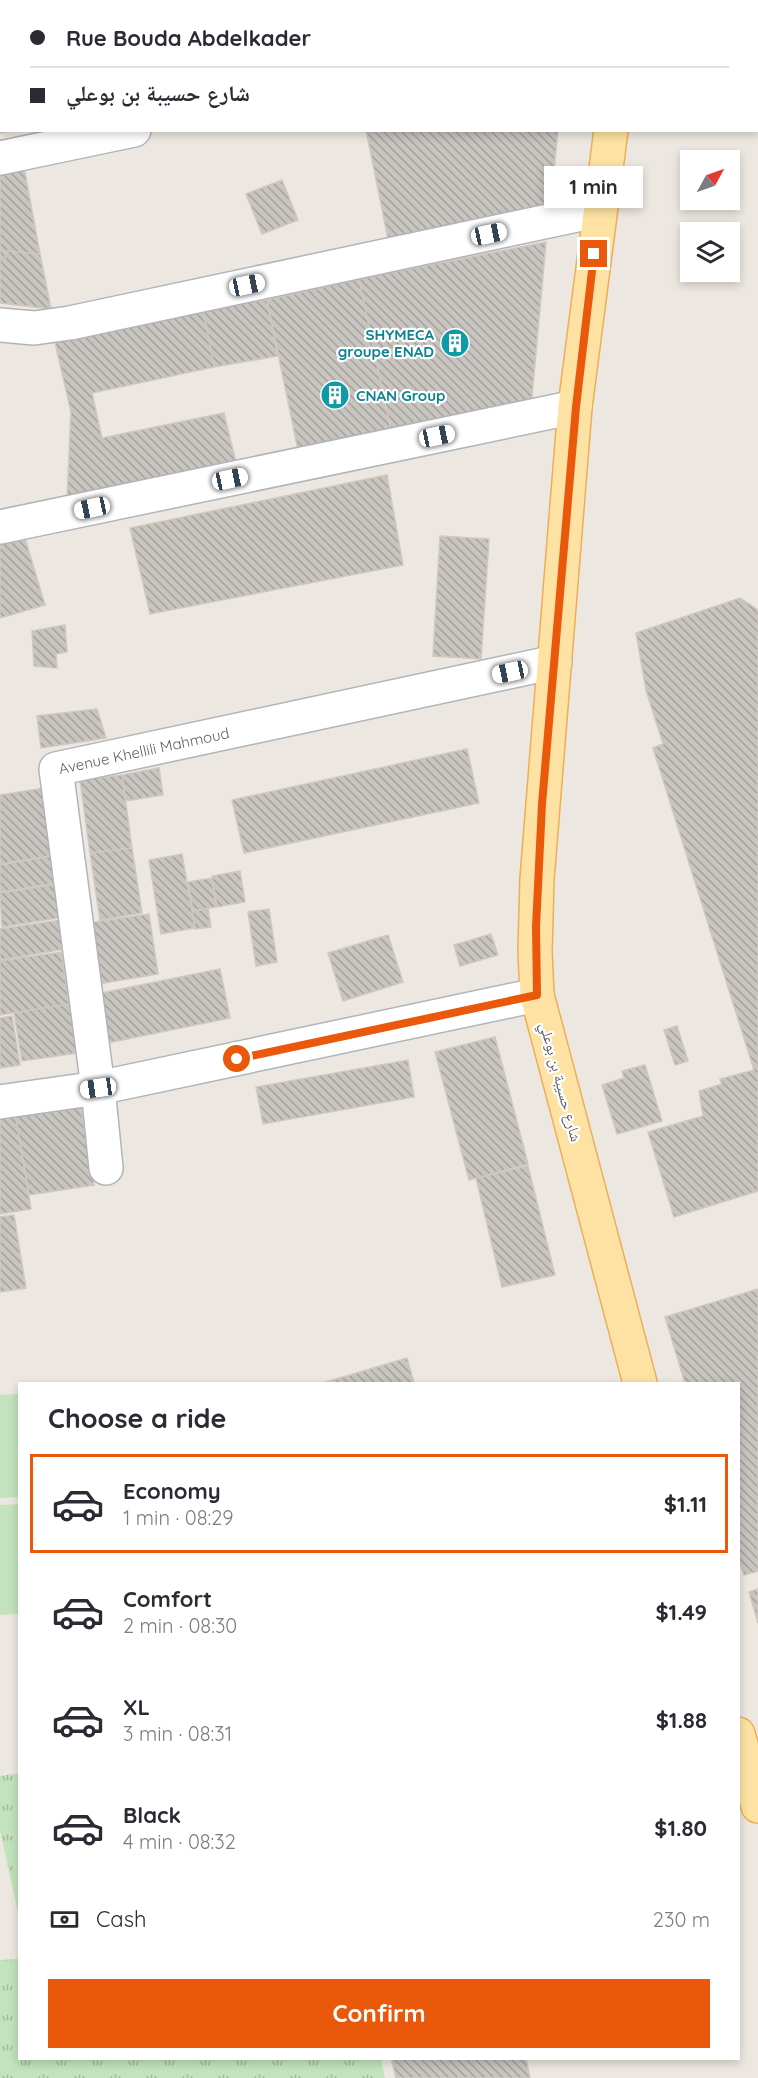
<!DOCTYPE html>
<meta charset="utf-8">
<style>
:root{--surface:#fff;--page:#f7f7f7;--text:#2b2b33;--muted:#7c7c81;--line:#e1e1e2;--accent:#ea580c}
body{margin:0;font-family:Quicksand,"Noto Naskh Arabic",sans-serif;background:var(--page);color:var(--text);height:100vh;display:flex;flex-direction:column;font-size:22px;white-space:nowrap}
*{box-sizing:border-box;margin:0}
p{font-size:20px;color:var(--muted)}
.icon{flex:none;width:33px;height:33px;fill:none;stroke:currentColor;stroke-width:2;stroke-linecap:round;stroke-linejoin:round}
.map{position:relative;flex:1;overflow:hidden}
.panel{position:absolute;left:18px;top:1382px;width:722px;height:678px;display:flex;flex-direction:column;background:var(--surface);border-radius:0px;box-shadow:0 3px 9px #0003}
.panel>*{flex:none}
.top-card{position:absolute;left:0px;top:0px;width:759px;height:132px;box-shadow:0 3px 9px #0003;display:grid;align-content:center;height:132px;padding:0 30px;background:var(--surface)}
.needle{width:39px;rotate:50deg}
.buttons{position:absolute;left:680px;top:150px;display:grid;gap:12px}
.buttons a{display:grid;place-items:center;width:60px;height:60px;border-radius:0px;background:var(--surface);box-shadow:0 3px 9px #0003;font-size:30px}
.end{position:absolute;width:27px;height:27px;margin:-14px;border:8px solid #ea580c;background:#fff;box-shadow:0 0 0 3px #fff}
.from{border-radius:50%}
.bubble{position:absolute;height:42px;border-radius:0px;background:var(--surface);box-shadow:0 3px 9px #0003;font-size:20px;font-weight:700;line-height:42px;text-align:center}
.car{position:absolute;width:18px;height:36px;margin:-18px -9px;border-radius:8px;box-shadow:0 0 4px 2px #0007;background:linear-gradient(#fff 24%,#345 0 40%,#fff 0 76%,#345 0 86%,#fff 0)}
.top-card b{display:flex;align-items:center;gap:21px;height:57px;font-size:22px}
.top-card b+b{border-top:2px solid var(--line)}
.top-card i{width:15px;height:15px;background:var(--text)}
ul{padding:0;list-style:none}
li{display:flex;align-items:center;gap:18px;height:99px;margin:0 12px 9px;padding:0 18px;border:3px solid transparent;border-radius:0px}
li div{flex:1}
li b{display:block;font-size:22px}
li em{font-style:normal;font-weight:700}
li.selected{border-color:var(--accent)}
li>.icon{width:54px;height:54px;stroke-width:1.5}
h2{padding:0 30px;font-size:27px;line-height:72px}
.pay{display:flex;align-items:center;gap:15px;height:66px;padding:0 30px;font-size:22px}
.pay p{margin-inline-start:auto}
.primary-button{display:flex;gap:12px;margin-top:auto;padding:12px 30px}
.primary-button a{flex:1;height:69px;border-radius:0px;background:var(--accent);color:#fff;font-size:24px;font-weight:700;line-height:69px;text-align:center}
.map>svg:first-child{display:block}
.grass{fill:url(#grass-tufts)}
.garden{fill:#c2e3bc}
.building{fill:url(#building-back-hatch);stroke:#d0c8be;stroke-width:1.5}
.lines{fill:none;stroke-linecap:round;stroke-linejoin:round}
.minor-casing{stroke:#b1b4b8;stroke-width:36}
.major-casing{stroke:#edae57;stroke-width:36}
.minor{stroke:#fff;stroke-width:33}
.major{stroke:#fde2a3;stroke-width:33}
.route{stroke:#ea580c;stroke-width:8}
.labels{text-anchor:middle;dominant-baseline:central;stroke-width:4.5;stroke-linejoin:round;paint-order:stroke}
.culture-label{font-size:15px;font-weight:bold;fill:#0d838f;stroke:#fff;text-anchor:end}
.street-label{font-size:15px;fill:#595d61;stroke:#fff}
</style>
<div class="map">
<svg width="758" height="2078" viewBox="0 0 758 2078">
<defs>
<pattern id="grass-tufts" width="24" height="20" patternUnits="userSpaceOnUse" patternTransform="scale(1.5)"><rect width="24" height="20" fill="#c2e3bc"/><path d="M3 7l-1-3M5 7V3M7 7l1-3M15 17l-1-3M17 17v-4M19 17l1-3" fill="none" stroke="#a1bb9c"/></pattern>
<pattern id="building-back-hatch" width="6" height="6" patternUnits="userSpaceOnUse" patternTransform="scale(1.5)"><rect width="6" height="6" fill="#c8c4bf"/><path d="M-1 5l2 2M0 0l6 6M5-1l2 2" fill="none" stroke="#a5a29f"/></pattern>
</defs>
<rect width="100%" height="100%" fill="#ece7e0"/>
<path class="grass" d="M19,1773H20L19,1917L0,1830V1776Z
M19,1959L20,2058H380L385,2078H0V1960Z"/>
<path class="garden" d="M19,1394V1497L0,1498V1395Z
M19,1504V1614L0,1615V1505Z"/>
<path class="building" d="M165,0H296L290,2Z
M296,0H469V2H290Z
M469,0H571V2Z
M0,77H2V130H14L0,133Z
M366,130H558L550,210L388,239Z
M24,167L40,254L6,251L5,258L0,257V173Z
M282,180L298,220L262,234L246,194Z
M546,242L531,407L392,435L359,279Z
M6,251L40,254L51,309L0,303V257L5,258Z
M359,279L392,435L299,455L267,300Z
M267,300L278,356L214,367L203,308Z
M203,308L214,367L92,393L102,438L224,413L238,471L67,500L71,412L54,338Z
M387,475L403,565L150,614L130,528Z
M24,535L45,605L0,618V542Z
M440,536L489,539L481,659L433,656Z
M740,598L758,610V1191L674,1217L648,1132L703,1116L699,1091L722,1084L720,1079L754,1070L653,748L663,744L646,690L636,633Z
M65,625L67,652L56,654L57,668L34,666L32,631Z
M97,709L106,738L41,748L37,716Z
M467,749L479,803L244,853L232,800Z
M159,768L163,795L126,801L122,775Z
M122,775L132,848L90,853L80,780Z
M44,788L55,855L0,864V795Z
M132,848L142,913L100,920L90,853Z
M182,854L195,928L161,934L149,860Z
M53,856L57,883L0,892V865Z
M240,871L245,902L217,907L212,876Z
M212,878L216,907L193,911L188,882Z
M59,884L65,917L2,927L0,893Z
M208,909L211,927L195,929L192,911Z
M269,909L277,962L256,966L248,912Z
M149,914L158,974L99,984L89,923Z
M61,920L65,949L0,960V929Z
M491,934L498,955L460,966L454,945Z
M388,935L403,982L343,1001L328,953Z
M61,952L69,1004L0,1015V961Z
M220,969L230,1018L102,1044L91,995Z
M69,1004L77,1053L22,1061L14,1013Z
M12,1016L20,1065L0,1068V1018Z
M677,1026L688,1061L675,1065L664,1030Z
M495,1037L528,1164L469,1180L435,1052Z
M408,1060L414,1097L263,1124L256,1087Z
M645,1065L662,1121L617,1134L602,1085L624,1078L622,1071Z
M79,1096L94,1185L29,1195L14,1107Z
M14,1107L31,1209L0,1214V1109Z
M528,1166L555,1275L502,1287L476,1178Z
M14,1215L26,1288L0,1292V1217Z
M758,1289V1571L744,1575L738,1557V1383H685L665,1317Z
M407,1358L414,1383H323Z
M758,1589V1623L749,1592Z
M391,2058H526L530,2078H396Z"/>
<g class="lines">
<g class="minor-casing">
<g id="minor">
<path d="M0,158L134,130"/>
<path d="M0,325L34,328L70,323L600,210"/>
<path d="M0,527L575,407"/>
<path d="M0,1102L98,1088L537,995"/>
<path id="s1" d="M106,1168L98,1088L56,769L555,662"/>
</g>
</g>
<g class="major-casing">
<path id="major" d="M628,2L629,0
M611,130L575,407L537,879L535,951L537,995L640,1383
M738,1734L758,1806"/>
</g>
<use href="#minor" class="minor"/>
<use href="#major" class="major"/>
</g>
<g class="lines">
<path class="route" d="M237,1059L537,995L536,927L542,804L576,407L594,254"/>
</g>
<defs>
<g id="building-disc" transform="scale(1.5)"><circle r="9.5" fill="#0f9aa8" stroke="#fff"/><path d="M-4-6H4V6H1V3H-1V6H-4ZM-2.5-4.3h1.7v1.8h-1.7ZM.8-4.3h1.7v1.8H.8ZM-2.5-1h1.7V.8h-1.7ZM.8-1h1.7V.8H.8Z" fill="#fff"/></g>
</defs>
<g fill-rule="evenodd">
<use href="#building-disc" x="455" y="343"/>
<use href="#building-disc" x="335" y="395"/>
</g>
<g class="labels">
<g class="culture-label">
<text x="434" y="334">SHYMECA<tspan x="434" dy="17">groupe ENAD</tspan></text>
<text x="356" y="395" text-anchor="start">CNAN Group</text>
</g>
<g class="street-label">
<text stroke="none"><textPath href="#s1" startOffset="492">Avenue Khellili Mahmoud</textPath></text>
<text transform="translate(561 1082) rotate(75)">شارع حسيبة بن بوعلي</text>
</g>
</g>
</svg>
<div class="buttons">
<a><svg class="needle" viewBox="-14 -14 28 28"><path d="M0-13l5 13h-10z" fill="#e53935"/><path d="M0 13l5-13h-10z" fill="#7c7c81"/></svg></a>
<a><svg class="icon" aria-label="layers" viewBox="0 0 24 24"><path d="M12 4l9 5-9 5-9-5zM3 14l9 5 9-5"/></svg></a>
</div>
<i class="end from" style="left:237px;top:1059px"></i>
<i class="end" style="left:594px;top:254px"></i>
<div class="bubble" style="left:544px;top:166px;width:99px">1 min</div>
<i class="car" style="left:489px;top:234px;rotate:78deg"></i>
<i class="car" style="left:247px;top:285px;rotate:78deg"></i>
<i class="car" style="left:437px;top:436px;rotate:78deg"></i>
<i class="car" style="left:230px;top:479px;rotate:78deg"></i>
<i class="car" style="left:92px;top:508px;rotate:258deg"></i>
<i class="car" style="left:510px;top:672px;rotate:258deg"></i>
<i class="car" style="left:98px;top:1088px;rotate:262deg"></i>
<div class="top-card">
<b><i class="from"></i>Rue Bouda Abdelkader</b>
<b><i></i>شارع حسيبة بن بوعلي</b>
</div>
<section class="panel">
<h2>Choose a ride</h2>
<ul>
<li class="selected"><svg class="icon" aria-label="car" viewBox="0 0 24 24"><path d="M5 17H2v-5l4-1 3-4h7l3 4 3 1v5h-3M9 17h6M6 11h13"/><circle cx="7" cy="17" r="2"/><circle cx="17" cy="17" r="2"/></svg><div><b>Economy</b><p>1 min · 08:29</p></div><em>$1.11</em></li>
<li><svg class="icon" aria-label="car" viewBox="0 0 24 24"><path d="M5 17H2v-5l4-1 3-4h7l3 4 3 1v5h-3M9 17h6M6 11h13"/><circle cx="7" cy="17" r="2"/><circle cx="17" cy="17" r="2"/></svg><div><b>Comfort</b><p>2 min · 08:30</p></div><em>$1.49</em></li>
<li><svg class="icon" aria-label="car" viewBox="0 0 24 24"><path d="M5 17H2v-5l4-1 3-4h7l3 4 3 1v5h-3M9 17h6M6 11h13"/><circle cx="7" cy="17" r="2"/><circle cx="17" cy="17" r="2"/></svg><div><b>XL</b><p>3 min · 08:31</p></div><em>$1.88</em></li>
<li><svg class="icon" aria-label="car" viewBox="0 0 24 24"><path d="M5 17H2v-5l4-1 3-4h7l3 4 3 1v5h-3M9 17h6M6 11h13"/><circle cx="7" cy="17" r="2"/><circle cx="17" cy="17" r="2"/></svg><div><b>Black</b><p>4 min · 08:32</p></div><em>$1.80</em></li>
</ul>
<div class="pay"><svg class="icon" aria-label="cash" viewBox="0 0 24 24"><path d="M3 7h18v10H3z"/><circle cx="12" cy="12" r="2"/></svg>Cash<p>230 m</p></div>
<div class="primary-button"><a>Confirm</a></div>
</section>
</div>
